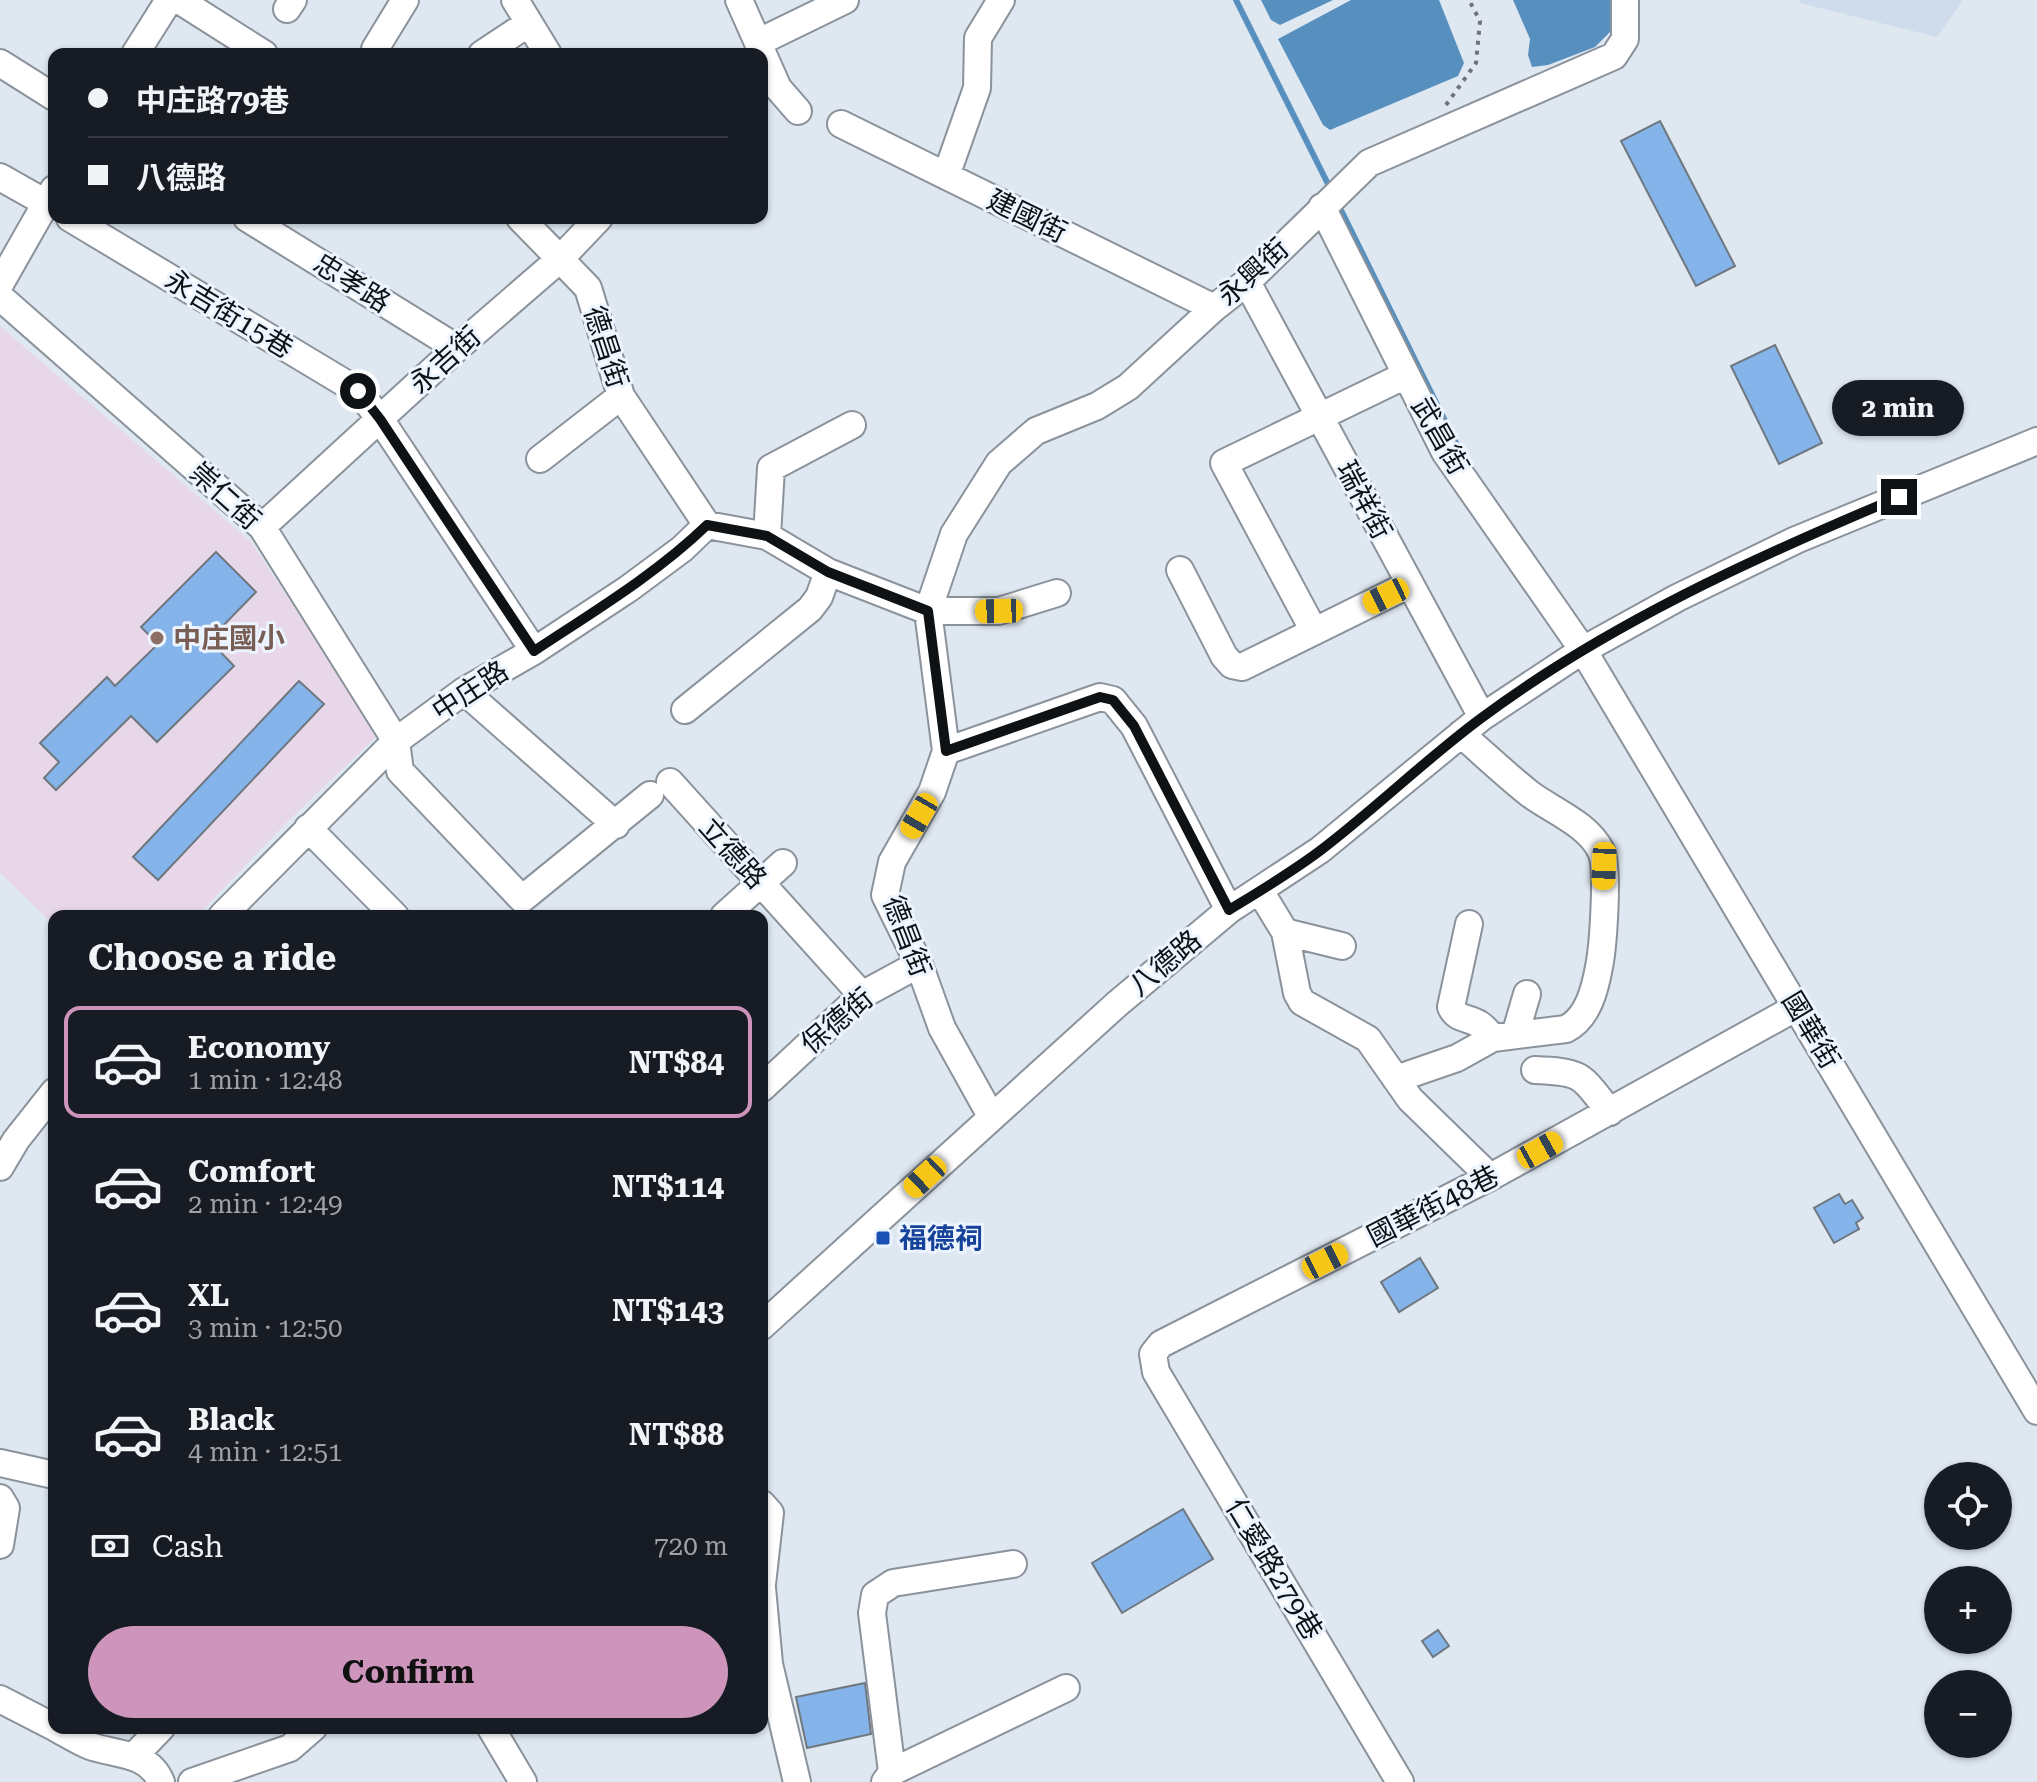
<!DOCTYPE html>
<meta charset="utf-8">
<style>
:root{--surface:#171b24;--page:#242831;--text:#f1f3f6;--muted:#9ea1a6;--line:#363941;--accent:#cd95bc}
body{margin:0;font-family:"Roboto Serif","Noto Sans TC",serif;background:var(--page);color:var(--text);height:100vh;display:flex;flex-direction:column;font-size:30px;white-space:nowrap}
*{box-sizing:border-box;margin:0}
p{font-size:26px;color:var(--muted)}
.icon{flex:none;width:44px;height:44px;fill:none;stroke:currentColor;stroke-width:2;stroke-linecap:round;stroke-linejoin:round}
.map{position:relative;flex:1;overflow:hidden}
.panel{position:absolute;left:48px;top:910px;width:720px;height:824px;display:flex;flex-direction:column;background:var(--surface);border-radius:16px;box-shadow:0 2px 6px #0004}
.panel>*{flex:none}
.banner{position:absolute;left:48px;top:48px;width:720px;height:176px;border-radius:16px;box-shadow:0 2px 6px #0004;display:grid;align-content:center;height:176px;padding:0 40px;background:var(--surface)}
.tools{position:absolute;left:1924px;top:1462px;display:grid;gap:16px}
.tools a{display:grid;place-items:center;width:88px;height:88px;border-radius:50%;background:var(--surface);box-shadow:0 2px 6px #0004;font-size:40px}
.end{position:absolute;width:36px;height:36px;margin:-18px;border:10px solid #0f1215;background:#fff;box-shadow:0 0 0 4px #fff}
.from{border-radius:50%}
.bubble{position:absolute;height:56px;border-radius:28px;background:var(--surface);box-shadow:0 2px 6px #0004;font-size:26px;font-weight:700;line-height:56px;text-align:center}
.car{position:absolute;width:24px;height:48px;margin:-24px -12px;border-radius:10px;box-shadow:0 0 6px 2px #0007;background:linear-gradient(#f5c518 24%,#345 0 40%,#f5c518 0 76%,#345 0 86%,#f5c518 0)}
.banner b{display:flex;align-items:center;gap:28px;height:76px;font-size:30px}
.banner b+b{border-top:2px solid var(--line)}
.banner i{width:20px;height:20px;background:var(--text)}
ul{padding:0;list-style:none}
li{display:flex;align-items:center;gap:24px;height:112px;margin:0 16px 12px;padding:0 24px;border:4px solid transparent;border-radius:16px}
li div{flex:1}
li b{display:block;font-size:30px}
li em{font-style:normal;font-weight:700}
li.on{border-color:var(--accent)}
li>.icon{width:72px;height:72px;stroke-width:1.5}
h2{padding:0 40px;font-size:36px;line-height:96px}
.pay{display:flex;align-items:center;gap:20px;height:88px;padding:0 40px;font-size:30px}
.pay p{margin-inline-start:auto}
.cta{display:flex;gap:16px;margin-top:auto;padding:16px 40px}
.cta a{flex:1;height:92px;border-radius:48px;background:var(--accent);color:#111;font-size:32px;font-weight:700;line-height:92px;text-align:center}
.map>svg:first-child{display:block}
.built{fill:#cfdcec}
.education{fill:#e7d7e8}
.water{fill:#5790bf}
.lines{fill:none;stroke-linecap:round;stroke-linejoin:round}
.stream{stroke:#5790bf;stroke-width:6}
.building{fill:#84b4ea;stroke:#6f777f;stroke-width:2}
.minor-casing{stroke:#8a929b;stroke-width:30}
.path{stroke:#6e7379;stroke-width:4;stroke-dasharray:4 6;stroke-linecap:butt}
.minor{stroke:#fff;stroke-width:26}
.route{stroke:#0f1215;stroke-width:10}
.education-dot{fill:#8d6e63;stroke:#ecf5ff;stroke-width:3}
.transit-dot{fill:#1a4fb4;stroke:#ecf5ff;stroke-width:3}
.labels{text-anchor:middle;dominant-baseline:central;stroke-width:6;stroke-linejoin:round;paint-order:stroke}
.street-label{font-size:28px;fill:#0f1215;stroke:#ecf5ff}
.education-label{font-size:28px;font-weight:bold;fill:#785e54;stroke:#ecf5ff;text-anchor:start}
.transit-label{font-size:28px;font-weight:bold;fill:#164399;stroke:#ecf5ff;text-anchor:start}
</style>
<div class="map">
<svg width="2037" height="1782" viewBox="0 0 2037 1782">
<rect width="100%" height="100%" fill="#dfe8f1"/>
<path class="built" d="M1801,0H1963L1937,37L1800,3Z"/>
<path class="education" d="M0,326L251,542L378,735L286,823L197,916H54V925L0,873Z"/>
<path class="water" d="M1261,0H1333L1280,25L1271,20Z
M1351,0H1439L1464,63L1458,76L1330,130L1323,125L1278,39Z
M1513,0H1618V24L1595,47L1548,65L1532,67L1528,55L1530,39Z"/>
<g class="lines">
<path class="stream" d="M1236,0L1331,190
M1338,204L1458,447"/>
</g>
<path class="building" d="M1660,121L1735,266L1696,286L1621,141Z
M1775,345L1822,443L1779,464L1731,366Z
M216,552L256,592L209,640L234,666L157,742L131,716L56,790L44,778L59,762L40,743L107,677L115,686L158,644L141,627Z
M299,681L324,704L158,880L133,857Z
M1839,1194L1845,1204L1852,1200L1863,1218L1856,1223L1859,1229L1834,1243L1814,1208Z
M1420,1258L1438,1288L1399,1312L1381,1282Z
M1183,1509L1213,1559L1122,1613L1092,1563Z
M1438,1630L1449,1646L1433,1657L1422,1641Z
M865,1683L871,1734L807,1748L796,1697Z"/>
<g class="lines">
<g class="minor-casing">
<path id="minor" d="M179,0L264,54
M515,0L548,54
M739,0L778,88L798,111
M287,9L293,0
M759,42L845,0
M375,49L405,0
M135,54L169,0
M482,54L529,23
M0,63L54,97
M841,124L1214,308
M946,176L977,88L978,38L1001,0
M0,177L46,203
M1322,207L1445,452L1583,650L2037,1411
M70,218L358,391L380,419L534,651
M247,218L457,348
M599,218L560,259L588,288L621,396L707,525
M1247,282L1482,717
M0,284L54,189
M0,297L262,527L396,741L400,771L522,899L650,795
M540,459L621,396
M262,527L457,348L560,259L520,218
M767,536L771,468L852,425
M1180,570L1224,656L1232,665L1242,667L1410,584
M1314,631L1224,463L1406,375
M464,691L616,825
M685,710L810,609L819,597L828,572
M946,751L1100,697L1113,700L1134,726L1229,910
M670,782L862,995
M308,828L395,916
M1260,891L1285,932L1297,993L1302,1002L1368,1039L1410,1099L1490,1177
M222,916L396,741L464,691L534,651L628,589L682,549L707,525L767,536L828,572L928,611H999L1057,593
M724,916L783,863
M1469,924L1451,1007C1457,1020 1468,1017 1479,1024C1484,1027 1489,1033 1493,1038
M1285,932L1342,946
M1515,1035L1527,994
M1535,1070C1584,1072 1580,1075 1610,1112
M1396,1079L1457,1058L1493,1038L1566,1029C1588,1018 1595,989 1599,967C1603,947 1609,868 1601,851C1588,824 1553,811 1530,794C1506,775 1484,754 1461,734
M762,1088L862,995L919,964
M991,1116L942,1028L919,964L885,895L892,862L932,792L946,751L928,611L954,534L999,463L1036,431L1097,406L1128,387L1214,308L1247,282L1369,163L1614,56L1625,39V0
M0,1167L16,1140L54,1092
M762,1326L1117,1004L1229,910L1320,850L1482,717L1583,650L1677,598L1796,540L2037,441
M0,1463L54,1475
M0,1498L6,1508L0,1545
M762,1504L770,1513L762,1584
M762,1588L769,1664L797,1782
M0,1699L54,1727
M56,1728C67,1734 79,1742 90,1746C116,1755 149,1752 161,1782
M491,1728L523,1782
M135,1755L161,1728
M892,1772L872,1613L875,1595L893,1583L1013,1564
M192,1782L290,1748L313,1728
M885,1782L892,1772L1066,1688
M1400,1782L1156,1372L1153,1354L1161,1344L1494,1175L1797,1007"/>
</g>
<path class="path" d="M1446,105L1476,63L1480,21L1469,0"/>
<use href="#minor" class="minor"/>
</g>
<g class="lines">
<path class="route" d="M358,391L380,419L534,651C593,612 655,575 707,525L767,536L828,572L928,611L946,751L1100,697L1113,700L1134,726L1229,910C1260,891 1292,872 1321,850C1376,808 1425,760 1480,719C1607,624 1754,558 1899,497"/>
</g>
<circle class="education-dot" cx="157" cy="638" r="8"/>
<rect class="transit-dot" x="875" y="1230" width="16" height="16" rx="4"/>
<g class="labels">
<g class="street-label">
<text transform="translate(1027 216) rotate(26)">建國街</text>
<text transform="translate(1253 272) rotate(-42)">永興街</text>
<text transform="translate(352 283) rotate(32)">忠孝路</text>
<text transform="translate(229 314) rotate(31)">永吉街15巷</text>
<text transform="translate(606 347) rotate(72)">德昌街</text>
<text transform="translate(445 360) rotate(-42)">永吉街</text>
<text transform="translate(1440 436) rotate(60)">武昌街</text>
<text transform="translate(225 496) rotate(42)">崇仁街</text>
<text transform="translate(1364 500) rotate(62)">瑞祥街</text>
<text transform="translate(470 691) rotate(-33)">中庄路</text>
<text transform="translate(733 853) rotate(48)">立德路</text>
<text transform="translate(907 936) rotate(69)">德昌街</text>
<text transform="translate(1165 963) rotate(-40)">八德路</text>
<text transform="translate(837 1021) rotate(-40)">保德街</text>
<text transform="translate(1811 1030) rotate(59)">國華街</text>
<text transform="translate(1433 1206) rotate(-27)">國華街48巷</text>
<text transform="translate(1274 1569) rotate(59)">仁愛路279巷</text>
</g>
<g class="education-label">
<text x="173" y="638">中庄國小</text>
</g>
<g class="transit-label">
<text x="899" y="1238">福德祠</text>
</g>
</g>
</svg>
<div class="tools">
<a><svg class="icon" aria-label="locate" viewBox="0 0 24 24"><circle cx="12" cy="12" r="6"/><path d="M12 2v4M12 18v4M2 12h4M18 12h4"/></svg></a>
<a>+</a>
<a>−</a>
</div>
<i class="end from" style="left:358px;top:391px"></i>
<i class="end" style="left:1899px;top:497px"></i>
<div class="bubble" style="left:1832px;top:380px;width:132px">2 min</div>
<i class="car" style="left:1386px;top:596px;rotate:244deg"></i>
<i class="car" style="left:999px;top:611px;rotate:269deg"></i>
<i class="car" style="left:919px;top:816px;rotate:210deg"></i>
<i class="car" style="left:1604px;top:866px;rotate:182deg"></i>
<i class="car" style="left:1540px;top:1150px;rotate:61deg"></i>
<i class="car" style="left:925px;top:1177px;rotate:227deg"></i>
<i class="car" style="left:1325px;top:1261px;rotate:63deg"></i>
<div class="banner">
<b><i class="from"></i>中庄路79巷</b>
<b><i></i>八德路</b>
</div>
<section class="panel">
<h2>Choose a ride</h2>
<ul>
<li class="on"><svg class="icon" aria-label="car" viewBox="0 0 24 24"><path d="M5 17H2v-5l4-1 3-4h7l3 4 3 1v5h-3M9 17h6M6 11h13"/><circle cx="7" cy="17" r="2"/><circle cx="17" cy="17" r="2"/></svg><div><b>Economy</b><p>1 min · 12:48</p></div><em>NT$84</em></li>
<li><svg class="icon" aria-label="car" viewBox="0 0 24 24"><path d="M5 17H2v-5l4-1 3-4h7l3 4 3 1v5h-3M9 17h6M6 11h13"/><circle cx="7" cy="17" r="2"/><circle cx="17" cy="17" r="2"/></svg><div><b>Comfort</b><p>2 min · 12:49</p></div><em>NT$114</em></li>
<li><svg class="icon" aria-label="car" viewBox="0 0 24 24"><path d="M5 17H2v-5l4-1 3-4h7l3 4 3 1v5h-3M9 17h6M6 11h13"/><circle cx="7" cy="17" r="2"/><circle cx="17" cy="17" r="2"/></svg><div><b>XL</b><p>3 min · 12:50</p></div><em>NT$143</em></li>
<li><svg class="icon" aria-label="car" viewBox="0 0 24 24"><path d="M5 17H2v-5l4-1 3-4h7l3 4 3 1v5h-3M9 17h6M6 11h13"/><circle cx="7" cy="17" r="2"/><circle cx="17" cy="17" r="2"/></svg><div><b>Black</b><p>4 min · 12:51</p></div><em>NT$88</em></li>
</ul>
<div class="pay"><svg class="icon" aria-label="cash" viewBox="0 0 24 24"><path d="M3 7h18v10H3z"/><circle cx="12" cy="12" r="2"/></svg>Cash<p>720 m</p></div>
<div class="cta"><a>Confirm</a></div>
</section>
</div>
